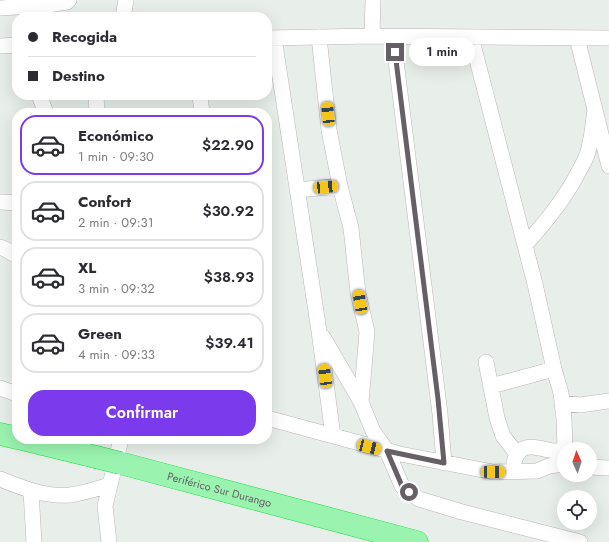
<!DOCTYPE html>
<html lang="es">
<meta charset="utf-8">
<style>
:root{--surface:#fff;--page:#f7f7f7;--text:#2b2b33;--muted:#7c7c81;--line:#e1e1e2;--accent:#7c3aed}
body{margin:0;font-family:Jost,sans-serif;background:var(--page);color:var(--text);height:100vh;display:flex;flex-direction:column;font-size:15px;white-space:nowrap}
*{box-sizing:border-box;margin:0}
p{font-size:13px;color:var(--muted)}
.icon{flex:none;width:22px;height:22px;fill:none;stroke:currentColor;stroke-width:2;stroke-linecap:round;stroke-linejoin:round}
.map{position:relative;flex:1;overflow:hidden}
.panel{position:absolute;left:12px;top:108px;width:260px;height:336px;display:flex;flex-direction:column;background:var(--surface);border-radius:16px;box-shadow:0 4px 16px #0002}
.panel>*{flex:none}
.top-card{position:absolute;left:12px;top:12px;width:260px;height:88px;border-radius:16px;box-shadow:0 4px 16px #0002;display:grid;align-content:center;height:88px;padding:0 16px;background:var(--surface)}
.needle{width:26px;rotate:357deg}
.buttons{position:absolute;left:557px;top:442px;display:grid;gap:8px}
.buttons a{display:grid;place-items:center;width:40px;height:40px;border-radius:50%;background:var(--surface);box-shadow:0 4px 16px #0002;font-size:20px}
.end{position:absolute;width:18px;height:18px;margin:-9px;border:5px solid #665f66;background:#fff;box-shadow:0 0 0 2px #fff}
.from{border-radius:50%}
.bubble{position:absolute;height:28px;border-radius:14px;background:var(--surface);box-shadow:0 4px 16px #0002;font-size:13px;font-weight:600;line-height:28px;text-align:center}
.car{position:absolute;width:12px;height:24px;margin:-12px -6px;border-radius:5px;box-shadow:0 0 3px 1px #0007;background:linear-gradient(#f5c518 24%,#345 0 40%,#f5c518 0 76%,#345 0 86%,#f5c518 0)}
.top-card b{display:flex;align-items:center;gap:14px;height:38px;font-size:15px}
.top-card b+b{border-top:1px solid var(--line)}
.top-card i{width:10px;height:10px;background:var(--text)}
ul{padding:7px 0 0;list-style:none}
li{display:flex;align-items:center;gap:12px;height:60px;margin:0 8px 6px;padding:0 8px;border:2px solid var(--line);border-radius:16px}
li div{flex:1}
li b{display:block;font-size:15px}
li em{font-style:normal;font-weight:600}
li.active{border-color:var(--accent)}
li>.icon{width:36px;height:36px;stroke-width:1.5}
.button{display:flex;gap:8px;margin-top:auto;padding:8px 16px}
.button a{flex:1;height:46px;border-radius:16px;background:var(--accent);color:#fff;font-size:16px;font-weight:600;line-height:46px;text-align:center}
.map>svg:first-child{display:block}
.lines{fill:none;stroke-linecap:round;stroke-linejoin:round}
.minor-casing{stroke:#bbb4ba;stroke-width:16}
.highway-casing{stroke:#14e339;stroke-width:23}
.minor{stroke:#fff;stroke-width:15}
.highway{stroke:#9af4af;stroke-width:22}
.highway-bridge-casing{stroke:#14e339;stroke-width:23;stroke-linecap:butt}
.highway-bridge{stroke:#9af4af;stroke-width:22}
.route{stroke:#665f66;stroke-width:5}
.labels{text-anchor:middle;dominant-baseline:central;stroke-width:4;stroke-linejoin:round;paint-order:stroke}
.street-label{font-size:11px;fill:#665f66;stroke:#fff}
</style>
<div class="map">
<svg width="609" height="542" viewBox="0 0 609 542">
<rect width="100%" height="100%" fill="#e8efea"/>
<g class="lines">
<g class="minor-casing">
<path id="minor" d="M0,8L48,5L67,2L69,0
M123,17L126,0
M372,36L373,0
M319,37L329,130L340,186L351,228L358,293L367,332L361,402
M393,37L440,414L444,463
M471,37L489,106L535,284L554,369L561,393L564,419L565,449
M267,38L372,36L609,38
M274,38L319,331L333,436
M577,38L609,166
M0,46L17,45
M39,95L46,113
M96,95L97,113
M200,95L202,113
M297,190L340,186
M0,202L17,203
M525,245C546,222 565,199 579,171C582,166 585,160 587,155C592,140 593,124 595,109
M0,247L7,250L17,256
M323,337L361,402L373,431L387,451L402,486L409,492L419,499L462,512L580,542
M486,362L497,418L503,436L517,454
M491,386L554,369
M0,388L17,394
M562,403L580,405L609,401
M267,418L400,454L493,472L537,471L549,466L564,464
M514,463C518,443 533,446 548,450C553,451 559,451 564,452
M590,467L609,468
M0,479C22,488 45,497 70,495C83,493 97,489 109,485
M31,491L34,542
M109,542L105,506L121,439"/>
</g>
<g class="highway-casing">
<g id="highway">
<path d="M0,434L17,438"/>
<path d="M22,439L96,457"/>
<path id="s1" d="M120,463L417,542"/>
</g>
</g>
<use href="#minor" class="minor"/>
<use href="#highway" class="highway"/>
<g class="highway-bridge-casing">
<path id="highway-bridge" d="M96,457L120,463"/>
</g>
<use href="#highway-bridge" class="highway-bridge"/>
</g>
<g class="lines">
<path class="route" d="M395,52L438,399L444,463L387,451L402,486L409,492"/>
</g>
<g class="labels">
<g class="street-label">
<text stroke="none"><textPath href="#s1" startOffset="103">Periférico Sur Durango</textPath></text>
</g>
</g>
</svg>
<div class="buttons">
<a><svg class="needle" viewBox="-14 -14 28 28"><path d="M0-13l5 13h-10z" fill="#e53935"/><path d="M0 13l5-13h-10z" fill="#7c7c81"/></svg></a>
<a><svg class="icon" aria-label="locate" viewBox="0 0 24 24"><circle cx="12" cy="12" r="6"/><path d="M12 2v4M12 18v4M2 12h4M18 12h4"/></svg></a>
</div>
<i class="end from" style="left:409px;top:492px"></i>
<i class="end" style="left:395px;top:52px"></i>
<div class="bubble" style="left:409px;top:38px;width:66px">1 min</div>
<i class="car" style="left:328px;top:114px;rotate:354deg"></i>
<i class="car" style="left:326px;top:187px;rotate:85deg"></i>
<i class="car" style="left:360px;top:302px;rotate:350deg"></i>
<i class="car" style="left:325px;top:376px;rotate:352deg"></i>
<i class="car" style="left:369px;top:447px;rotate:104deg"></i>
<i class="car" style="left:493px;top:472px;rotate:90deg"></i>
<div class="top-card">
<b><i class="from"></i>Recogida</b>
<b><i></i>Destino</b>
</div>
<section class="panel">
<ul>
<li class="active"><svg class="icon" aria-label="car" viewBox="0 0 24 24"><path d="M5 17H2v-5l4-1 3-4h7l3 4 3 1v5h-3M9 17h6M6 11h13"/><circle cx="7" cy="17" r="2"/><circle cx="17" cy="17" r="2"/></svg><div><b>Económico</b><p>1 min · 09:30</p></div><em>$22.90</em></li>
<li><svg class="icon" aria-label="car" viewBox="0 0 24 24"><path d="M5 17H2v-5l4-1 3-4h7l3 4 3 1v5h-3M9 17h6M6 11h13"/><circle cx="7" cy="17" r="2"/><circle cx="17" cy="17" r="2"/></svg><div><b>Confort</b><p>2 min · 09:31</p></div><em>$30.92</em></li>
<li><svg class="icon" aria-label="car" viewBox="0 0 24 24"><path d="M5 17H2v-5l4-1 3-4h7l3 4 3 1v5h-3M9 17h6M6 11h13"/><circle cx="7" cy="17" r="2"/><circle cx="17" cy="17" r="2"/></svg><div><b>XL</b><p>3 min · 09:32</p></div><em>$38.93</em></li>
<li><svg class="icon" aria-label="car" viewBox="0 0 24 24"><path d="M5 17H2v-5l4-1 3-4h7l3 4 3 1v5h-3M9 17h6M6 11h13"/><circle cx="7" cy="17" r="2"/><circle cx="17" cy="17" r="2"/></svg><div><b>Green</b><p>4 min · 09:33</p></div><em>$39.41</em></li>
</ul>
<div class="button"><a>Confirmar</a></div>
</section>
</div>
